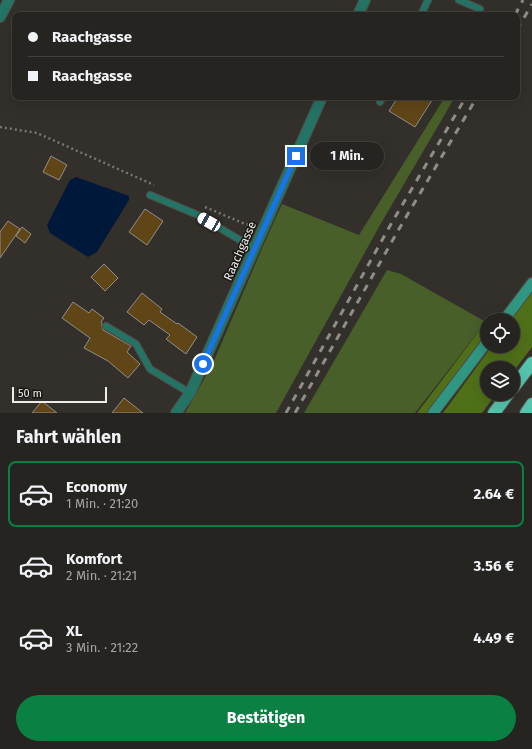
<!DOCTYPE html>
<html lang="de">
<meta charset="utf-8">
<style>
:root{--surface:#262420;--page:#2e2c29;--text:#f1f3f6;--muted:#a4a4a5;--line:#42413e;--accent:#0b8043}
body{margin:0;font-family:"Fira Sans",sans-serif;background:var(--page);color:var(--text);height:100vh;display:flex;flex-direction:column;font-size:15px;white-space:nowrap}
*{box-sizing:border-box;margin:0}
p{font-size:13px;color:var(--muted)}
.icon{flex:none;width:22px;height:22px;fill:none;stroke:currentColor;stroke-width:2;stroke-linecap:round;stroke-linejoin:round}
.map{position:relative;height:413px;overflow:hidden}
.sheet{display:flex;flex-direction:column;background:var(--surface);flex:1}
.sheet>*{flex:none}
.top-card{position:absolute;left:12px;top:12px;width:508px;height:88px;border-radius:8px;box-shadow:0 4px 16px #0002,0 0 0 1px var(--line);display:grid;align-content:center;height:88px;padding:0 16px;background:var(--surface)}
.fabs{position:absolute;left:480px;top:313px;display:grid;gap:8px}
.fabs a{display:grid;place-items:center;width:40px;height:40px;border-radius:50%;background:var(--surface);box-shadow:0 4px 16px #0002,0 0 0 1px var(--line);font-size:20px}
.scale{position:absolute;left:12px;bottom:10px;width:95px;box-sizing:border-box;padding-left:4px;border:2px solid #eeece9;border-top:0;font-size:11px;line-height:14px;white-space:nowrap;color:#eeece9;-webkit-text-stroke:3px #191816;paint-order:stroke}
.end{position:absolute;width:18px;height:18px;margin:-9px;border:5px solid #1a73e8;background:#fff;box-shadow:0 0 0 2px #fff}
.from{border-radius:50%}
.bubble{position:absolute;height:28px;border-radius:14px;background:var(--surface);box-shadow:0 4px 16px #0002,0 0 0 1px var(--line);font-size:13px;font-weight:700;line-height:28px;text-align:center}
.car{position:absolute;width:12px;height:24px;margin:-12px -6px;border-radius:5px;box-shadow:0 0 3px 1px #0007;background:linear-gradient(#fff 24%,#345 0 40%,#fff 0 76%,#345 0 86%,#fff 0)}
.top-card b{display:flex;align-items:center;gap:14px;height:38px;font-size:15px}
.top-card b+b{border-top:1px solid var(--line)}
.top-card i{width:10px;height:10px;background:var(--text)}
ul{padding:0;list-style:none}
li{display:flex;align-items:center;gap:12px;height:66px;margin:0 8px 6px;padding:0 8px;border:2px solid transparent;border-radius:8px}
li div{flex:1}
li b{display:block;font-size:15px}
li em{font-style:normal;font-weight:700}
li.active{border-color:var(--accent)}
li>.icon{width:36px;height:36px;stroke-width:1.5}
h2{padding:0 16px;font-size:18px;line-height:48px}
.action{display:flex;gap:8px;margin-top:auto;padding:8px 16px}
.action a{flex:1;height:46px;border-radius:24px;background:var(--accent);color:#fff;font-size:16px;font-weight:700;line-height:46px;text-align:center}
.map>svg:first-child{display:block}
.green{fill:#485f29}
.forest{fill:#4f7018}
.water{fill:#001839}
.building{fill:#604617;stroke:#918e89}
.lines{fill:none;stroke-linecap:round;stroke-linejoin:round}
.service-casing{stroke:#514e49;stroke-width:8}
.minor-casing{stroke:#514e49;stroke-width:12}
.secondary-casing{stroke:#514e49;stroke-width:12}
.motorway-casing{stroke:#514e49;stroke-width:14}
.path{stroke:#797672;stroke-width:2.5;stroke-dasharray:2 3;stroke-linecap:butt}
.service{stroke:#247465;stroke-width:6}
.minor{stroke:#247465;stroke-width:10}
.secondary{stroke:#2f9682;stroke-width:10}
.motorway{stroke:#55c4ad;stroke-width:12}
.rail{stroke:#908d89;stroke-width:3;stroke-dasharray:7 7;stroke-linecap:butt}
.route{stroke:#1a73e8;stroke-width:5}
.labels{text-anchor:middle;dominant-baseline:central;stroke-width:3;stroke-linejoin:round;paint-order:stroke}
.street-label{font-size:12px;fill:#eeece9;stroke:#191816}
</style>
<div class="map">
<svg width="532" height="413" viewBox="0 0 532 413">
<rect width="100%" height="100%" fill="#33302b"/>
<path class="green" d="M445,97H455L380,225L276,413H185L213,363L263,246L282,204L359,235Z
M387,270L401,274L486,322L415,413H304Z"/>
<path class="forest" d="M532,292V347L513,372V368H487V394H496L482,413H443L492,346H513V320H511Z
M486,322L487,323V333L429,413H417Z"/>
<path class="water" d="M76,177L129,196V200L97,252L88,257L50,233L47,225L70,180Z"/>
<path class="building" d="M398,97H434L415,127L389,111Z
M51,156L67,165L59,180L43,172Z
M145,209L163,221L147,245L129,232Z
M8,221L20,229L0,258V232Z
M22,227L31,234L25,243L16,236Z
M104,264L118,278L105,291L91,277Z
M142,293L162,309L160,312L177,324L178,323L197,337L186,354L166,339L170,335L149,320L144,325L127,312Z
M73,302L89,313L92,309L104,318L101,322L102,323V326L103,330L131,346L127,352L140,364L128,378L108,361L84,348L90,338L62,318Z
M124,398L143,413H112Z
M42,401L57,413H32Z"/>
<g class="lines">
<g class="service-casing">
<path id="service" d="M459,0L480,9
M421,15L428,0
M380,102L383,97
M150,195L198,215L255,249
M106,326L136,344L150,369L190,393"/>
</g>
<g class="minor-casing">
<path id="minor" d="M358,15L365,0
M0,17L9,0
M176,413L190,393L322,97"/>
</g>
<g class="secondary-casing">
<path id="secondary" d="M504,320L532,283
M433,413L487,342"/>
</g>
<g class="motorway-casing">
<path id="motorway" d="M513,388L532,363
M494,413L508,394
M526,413L532,404"/>
</g>
<path class="path" d="M0,127L37,133L154,185
M205,207L245,224L254,226"/>
<use href="#service" class="service"/>
<use href="#minor" class="minor"/>
<use href="#secondary" class="secondary"/>
<use href="#motorway" class="motorway"/>
<path class="rail" d="M515,15L523,0
M517,30L532,4
M286,413L391,224L466,97
M295,413L399,229L477,97"/>
</g>
<g class="lines">
<path class="route" d="M203,364L296,156"/>
</g>
<g class="labels">
<g class="street-label">
<text transform="translate(240 251) rotate(-66)">Raachgasse</text>
</g>
</g>
</svg>
<div class="fabs">
<a><svg class="icon" aria-label="locate" viewBox="0 0 24 24"><circle cx="12" cy="12" r="6"/><path d="M12 2v4M12 18v4M2 12h4M18 12h4"/></svg></a>
<a><svg class="icon" aria-label="layers" viewBox="0 0 24 24"><path d="M12 4l9 5-9 5-9-5zM3 14l9 5 9-5"/></svg></a>
</div>
<div class="scale">50 m</div>
<i class="end from" style="left:203px;top:364px"></i>
<i class="end" style="left:296px;top:156px"></i>
<div class="bubble" style="left:310px;top:142px;width:74px">1 Min.</div>
<i class="car" style="left:209px;top:222px;rotate:300deg"></i>
<div class="top-card">
<b><i class="from"></i>Raachgasse</b>
<b><i></i>Raachgasse</b>
</div>
</div>
<section class="sheet">
<h2>Fahrt wählen</h2>
<ul>
<li class="active"><svg class="icon" aria-label="car" viewBox="0 0 24 24"><path d="M5 17H2v-5l4-1 3-4h7l3 4 3 1v5h-3M9 17h6M6 11h13"/><circle cx="7" cy="17" r="2"/><circle cx="17" cy="17" r="2"/></svg><div><b>Economy</b><p>1 Min. · 21:20</p></div><em>2.64 €</em></li>
<li><svg class="icon" aria-label="car" viewBox="0 0 24 24"><path d="M5 17H2v-5l4-1 3-4h7l3 4 3 1v5h-3M9 17h6M6 11h13"/><circle cx="7" cy="17" r="2"/><circle cx="17" cy="17" r="2"/></svg><div><b>Komfort</b><p>2 Min. · 21:21</p></div><em>3.56 €</em></li>
<li><svg class="icon" aria-label="car" viewBox="0 0 24 24"><path d="M5 17H2v-5l4-1 3-4h7l3 4 3 1v5h-3M9 17h6M6 11h13"/><circle cx="7" cy="17" r="2"/><circle cx="17" cy="17" r="2"/></svg><div><b>XL</b><p>3 Min. · 21:22</p></div><em>4.49 €</em></li>
</ul>
<div class="action"><a>Bestätigen</a></div>
</section>
